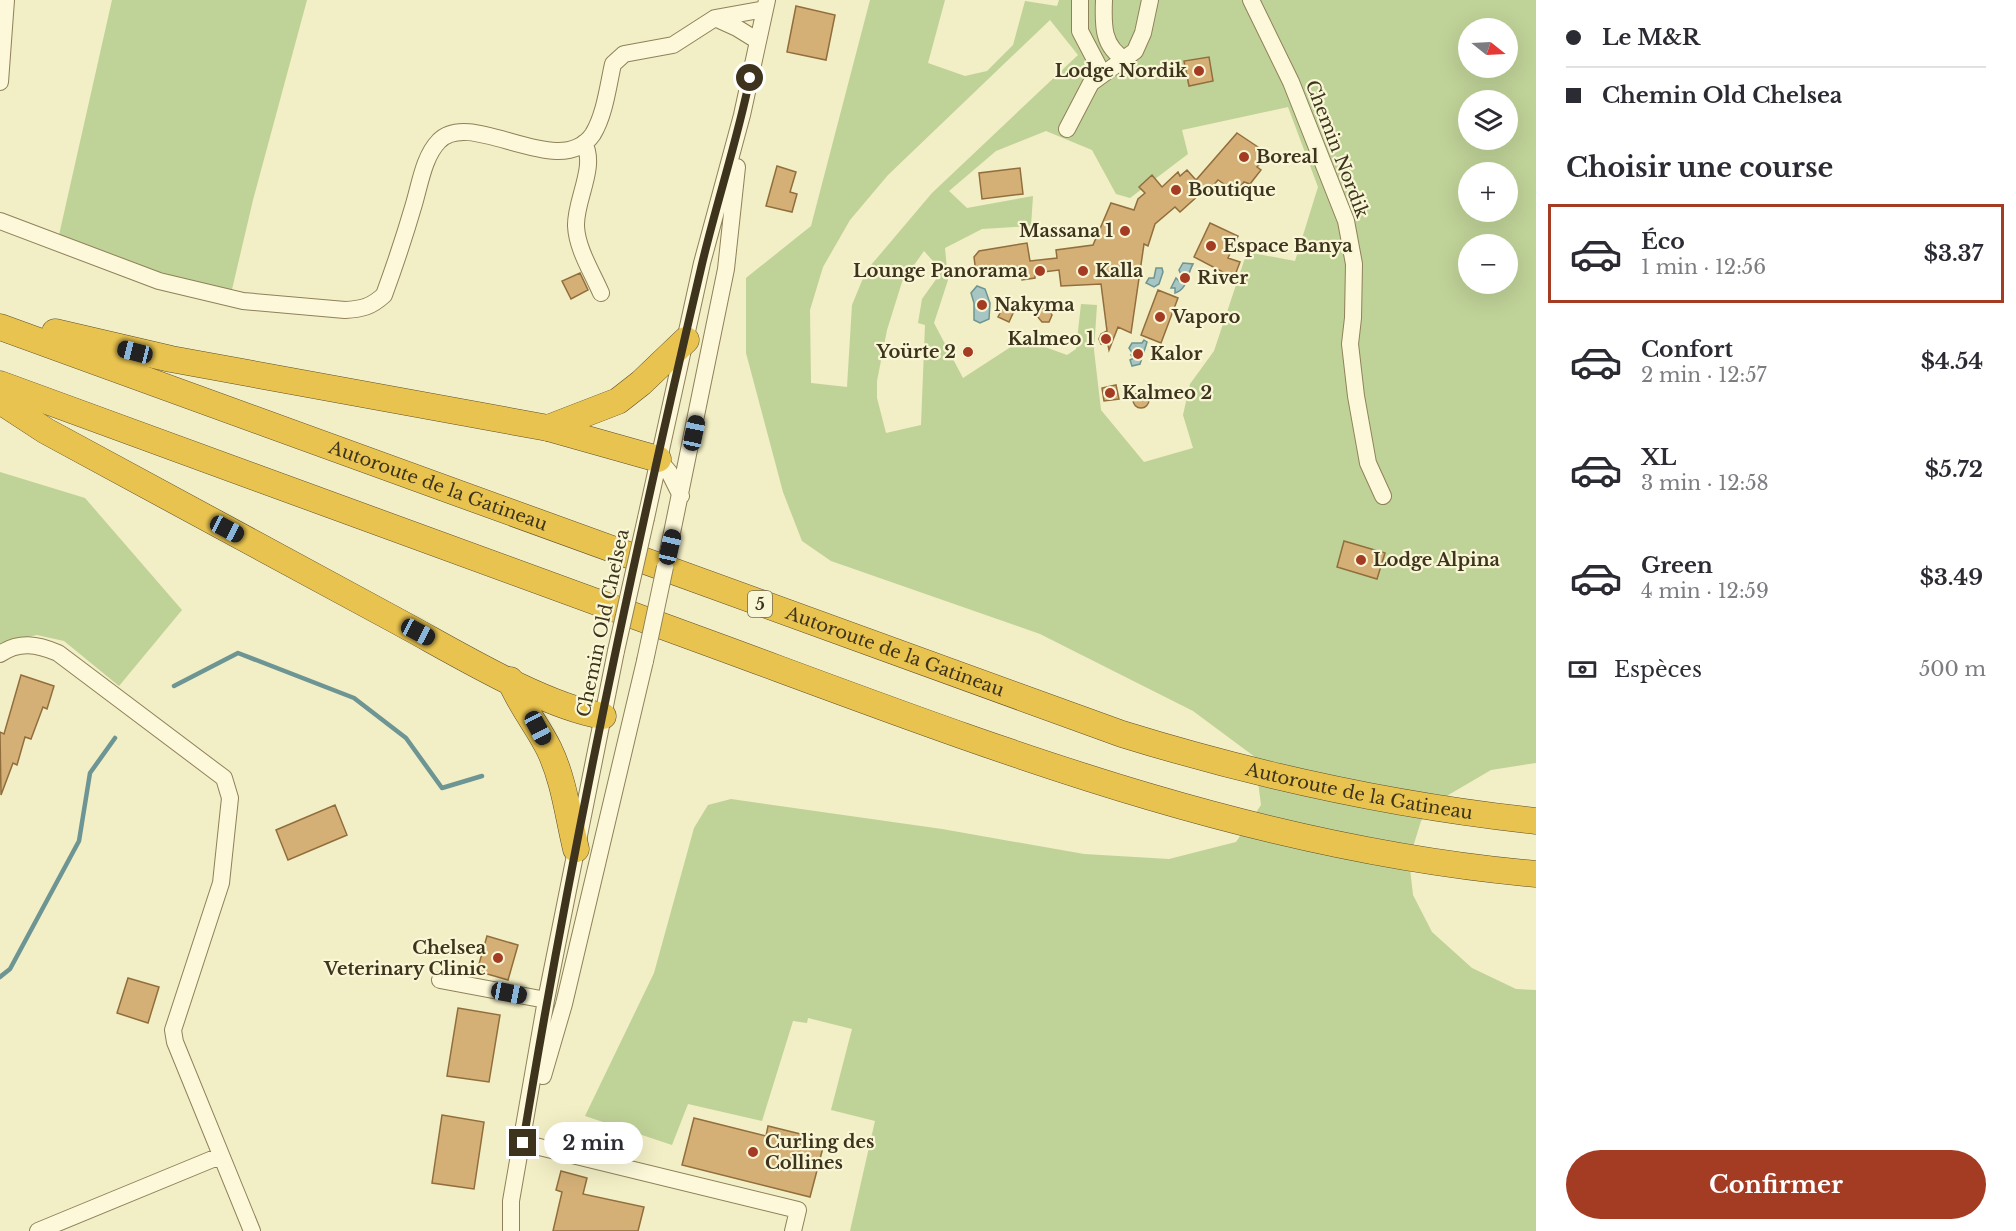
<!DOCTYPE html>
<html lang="fr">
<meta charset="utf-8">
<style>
:root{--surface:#fff;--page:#f7f7f7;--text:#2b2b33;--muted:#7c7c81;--line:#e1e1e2;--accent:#a43b23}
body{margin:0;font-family:"Libre Baskerville",serif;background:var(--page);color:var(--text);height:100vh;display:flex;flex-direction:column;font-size:22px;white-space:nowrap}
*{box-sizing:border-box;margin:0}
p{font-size:20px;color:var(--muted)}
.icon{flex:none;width:33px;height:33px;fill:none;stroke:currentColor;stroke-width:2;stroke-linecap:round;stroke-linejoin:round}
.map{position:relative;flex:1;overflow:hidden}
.side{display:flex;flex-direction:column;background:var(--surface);width:480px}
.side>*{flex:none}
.hud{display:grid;align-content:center;height:132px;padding:0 30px;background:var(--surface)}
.needle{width:39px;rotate:108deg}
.fabs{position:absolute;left:1458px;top:18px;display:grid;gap:12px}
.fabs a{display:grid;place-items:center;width:60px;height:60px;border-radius:50%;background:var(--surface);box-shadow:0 6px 24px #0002;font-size:30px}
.end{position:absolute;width:27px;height:27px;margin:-14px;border:8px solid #3e341e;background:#fff;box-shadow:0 0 0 3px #fff}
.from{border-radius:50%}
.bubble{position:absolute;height:42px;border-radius:21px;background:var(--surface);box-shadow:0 6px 24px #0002;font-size:20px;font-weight:700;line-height:42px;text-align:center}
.car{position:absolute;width:18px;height:36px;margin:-18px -9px;border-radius:8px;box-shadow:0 0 4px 2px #0007;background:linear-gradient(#222 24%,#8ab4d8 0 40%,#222 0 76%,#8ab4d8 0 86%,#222 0)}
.hud b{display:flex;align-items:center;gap:21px;height:57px;font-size:22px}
.hud b+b{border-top:2px solid var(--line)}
.hud i{width:15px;height:15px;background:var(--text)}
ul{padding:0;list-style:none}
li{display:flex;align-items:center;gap:18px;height:99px;margin:0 12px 9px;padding:0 18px;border:3px solid transparent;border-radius:0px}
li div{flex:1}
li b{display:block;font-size:22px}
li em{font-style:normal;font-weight:700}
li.on{border-color:var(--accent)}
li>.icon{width:54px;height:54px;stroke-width:1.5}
h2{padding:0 30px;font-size:27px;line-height:72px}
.pay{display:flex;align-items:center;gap:15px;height:66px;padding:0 30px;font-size:22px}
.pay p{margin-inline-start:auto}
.button{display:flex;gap:12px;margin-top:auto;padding:12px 30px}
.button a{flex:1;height:69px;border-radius:36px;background:var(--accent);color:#fff;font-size:24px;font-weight:700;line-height:69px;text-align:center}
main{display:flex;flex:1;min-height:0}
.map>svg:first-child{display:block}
.green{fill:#bfd297;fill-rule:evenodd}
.water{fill:#a7c5c2;stroke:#6c9593;stroke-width:1.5}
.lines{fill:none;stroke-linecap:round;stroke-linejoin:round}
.stream{stroke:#6c9593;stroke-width:4.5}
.building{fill:#d4b077;stroke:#916e3c;stroke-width:1.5}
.minor-casing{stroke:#8f8159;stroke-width:18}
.highway-casing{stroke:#5d4d2d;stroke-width:27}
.minor{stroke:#fcf8d9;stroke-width:16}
.highway{stroke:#e8c34f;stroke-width:26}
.minor-bridge-casing{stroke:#8f8159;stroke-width:18;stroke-linecap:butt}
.minor-bridge{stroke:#fcf8d9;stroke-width:16}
.route{stroke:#3e341e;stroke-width:8}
.poi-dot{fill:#a43b23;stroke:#f9f6d5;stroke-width:2}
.labels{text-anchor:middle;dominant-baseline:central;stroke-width:4.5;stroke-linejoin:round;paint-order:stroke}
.shield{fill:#f9f6d5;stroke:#766e55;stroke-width:1.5}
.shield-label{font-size:16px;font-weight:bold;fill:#3e341e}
.poi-label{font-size:18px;font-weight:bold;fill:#3e341e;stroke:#f9f6d5;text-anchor:start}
.street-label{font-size:18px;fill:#3e341e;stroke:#f9f6d5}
</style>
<main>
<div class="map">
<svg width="1536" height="1231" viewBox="0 0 1536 1231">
<rect width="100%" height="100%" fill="#f2eec5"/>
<path class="green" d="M112,0H307L253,200L230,298L57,244Z
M870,0H945L928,63L965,76L987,71L1013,45L1025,1L1057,6L1059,0H1536V763L1491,770L1450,794L1421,821L1409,860L1413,895L1432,932L1472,968L1516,989L1536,990V1231H850L875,1121L831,1110L852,1029L808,1018L807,1023L793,1021L762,1121L688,1104L672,1145L585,1116L654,973L694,828L708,805L731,799L942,829L1084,854L1169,859L1236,842L1261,805L1255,757L1193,711L1040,634L831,561L802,541L783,492L746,353V278L811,226ZM1050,20L1078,55L932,193L866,271L852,305L847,387L811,383L810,310L823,267L850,220L888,175ZM1468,28H1508V68H1468ZM1468,100H1508V140H1468ZM1288,107L1318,187L1295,261L1247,252L1214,351L1190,384L1183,415L1193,448L1144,462L1101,410L1094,350L1097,305L1081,304L1076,349L1067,355L1023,339L963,378L934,323L948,280L945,248L982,229L1031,226L1033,196L967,208L949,191L996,151L1046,131L1092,150L1116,194L1130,198L1188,154L1182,130ZM1468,172H1508V212H1468ZM1468,244H1508V284H1468ZM924,251L942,271L922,299L918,323L925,325L921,425L886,433L877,398V381L887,330L902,282Z
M0,472L85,498L182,610L119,686L64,641L37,635L0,643Z"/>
<path class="water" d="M1183,263L1193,264C1187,274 1188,289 1175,293V288H1171L1176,278L1179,281L1182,277L1179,270Z
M1156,268H1162L1163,272L1159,284L1154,287L1146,283L1149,278H1154Z
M977,286L985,289L990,303L989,319L980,323L974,320V303L971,293Z
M1144,340L1147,342L1140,364L1132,366L1130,360L1134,358L1131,355L1133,354L1129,348L1132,343H1142Z"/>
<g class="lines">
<path class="stream" d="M174,686L238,653L354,698L406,738L442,788L482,776
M0,977L10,969L79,841L90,773L115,738"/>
</g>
<path class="building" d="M796,6L835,15L826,60L787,52Z
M1209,57L1213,81L1189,86L1184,61Z
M1237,133L1258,147L1255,150L1265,158L1257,167L1261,170L1250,184L1244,182L1236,192L1218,180L1206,194H1200L1180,212L1175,207L1155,224L1148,246L1144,244L1131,333L1118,327L1109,350L1108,345L1101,344L1099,339L1101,334L1107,331L1101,284L1061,286L1059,270L1035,273V278L1022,280L1020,267L976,273L974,257L979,251L1027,243L1030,261L1057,258L1056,250L1093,245L1111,203L1134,210L1138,199L1145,193L1139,187L1152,175L1162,187L1178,172L1180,176L1187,170L1196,180Z
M777,166L796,172L790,192L797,194L792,212L766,206Z
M1020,168L1023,194L982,199L979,173Z
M1210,223L1238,236L1228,258L1240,262L1234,278L1194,257Z
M580,273L588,290L571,299L562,281Z
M1158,290L1178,298L1161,343L1141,335Z
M1004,306L1014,311L1009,322L998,317Z
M1048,308L1052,315L1049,322H1042L1037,316L1041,309Z
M962 352a6 6 0 1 1 12 0a6 6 0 1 1-12 0Z
M1116,385L1119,399L1104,401L1102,388Z
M1133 400a8 8 0 1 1 16 0a8 8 0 1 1-16 0Z
M1344,541L1385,553L1377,579L1337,567Z
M21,675L54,686L47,709L43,707L31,739L25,737L17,765L13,763L1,795L0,732L4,734Z
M335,805L347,835L288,860L276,830Z
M487,936L518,945L508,980L477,971Z
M128,978L159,987L148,1023L117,1013Z
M458,1008L500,1015L489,1082L447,1076Z
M442,1115L484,1122L474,1189L432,1183Z
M694,1118L766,1136L768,1126L825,1140L810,1197L682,1165Z
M561,1171L587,1178L583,1194L644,1207L638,1231H553L562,1192L556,1190Z"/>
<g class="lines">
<g class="minor-casing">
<path id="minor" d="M1080,0V31L1102,73
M1104,0C1103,24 1102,47 1126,60
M1251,0L1291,82L1346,221L1354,264L1353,318L1350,344L1356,396L1368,463L1383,496
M715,18L737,28L758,41
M0,82L6,0
M1067,129L1091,83L1135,51L1143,33L1150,0
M584,143C597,167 575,200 576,226C577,249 592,272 601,293
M0,221L159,281L243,301L345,310C362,309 371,307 384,295C395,265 405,235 414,204C420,184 424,156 439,141C471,107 560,183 593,134C605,114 608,86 613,64L624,54L673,45L715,18L765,9
M658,459L669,472L681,496
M646,518L702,263L742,115L767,0
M665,567L726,269L737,167
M0,654C19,641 37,644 58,653L224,778L230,798L221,883L173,1030L175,1042L252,1231
M440,980L546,1000
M543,1076L564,1004L645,661
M523,1143L798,1210L793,1231
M38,1231L220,1156
M511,1231V1201L546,1000L616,651"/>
</g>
<g class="highway-casing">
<g id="highway">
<path id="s1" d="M0,327L1122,734C1258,776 1395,806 1536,821"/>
<path d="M55,332L171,359L548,428L658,459"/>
<path d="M0,384C242,472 484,560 725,649C991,747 1251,849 1536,874"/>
<path d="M0,401L46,431C163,495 280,558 397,621C453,651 542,706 603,716"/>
<path d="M548,428L618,401L641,383L686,340"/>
<path d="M510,680C520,705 537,725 549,749C564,780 568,816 576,849"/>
</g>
</g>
<use href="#minor" class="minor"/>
<use href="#highway" class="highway"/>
<g class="minor-bridge-casing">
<path id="minor-bridge" d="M616,651L646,518
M645,661L665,567"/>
</g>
<use href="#minor-bridge" class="minor-bridge"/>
</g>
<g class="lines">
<path class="route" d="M523,1143C571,848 634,554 702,264C717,201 737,141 750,78"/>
</g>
<g class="poi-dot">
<circle cx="1199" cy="71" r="6"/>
<circle cx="1244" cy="157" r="6"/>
<circle cx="1176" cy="190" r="6"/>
<circle cx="1125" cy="231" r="6"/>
<circle cx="1211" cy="246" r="6"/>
<circle cx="1040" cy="271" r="6"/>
<circle cx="1083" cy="271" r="6"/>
<circle cx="1185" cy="278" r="6"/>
<circle cx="982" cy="305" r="6"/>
<circle cx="1160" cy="317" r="6"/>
<circle cx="1106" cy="339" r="6"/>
<circle cx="968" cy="352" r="6"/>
<circle cx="1138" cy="354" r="6"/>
<circle cx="1110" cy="393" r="6"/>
<circle cx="1361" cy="560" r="6"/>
<circle cx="498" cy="958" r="6"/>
<circle cx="753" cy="1152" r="6"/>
</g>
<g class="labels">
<rect class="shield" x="748" y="591" width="24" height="26" rx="4.5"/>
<g class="shield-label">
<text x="760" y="604">5</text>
</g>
<g class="poi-label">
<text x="1187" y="71" text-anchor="end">Lodge Nordik</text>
<text x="1256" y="157">Boreal</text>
<text x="1188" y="190">Boutique</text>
<text x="1113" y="231" text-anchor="end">Massana 1</text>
<text x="1223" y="246">Espace Banya</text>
<text x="1028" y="271" text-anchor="end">Lounge Panorama</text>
<text x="1095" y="271">Kalla</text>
<text x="1197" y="278">River</text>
<text x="994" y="305">Nakyma</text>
<text x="1172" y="317">Vaporo</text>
<text x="1094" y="339" text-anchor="end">Kalmeo 1</text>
<text x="956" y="352" text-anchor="end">Yoürte 2</text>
<text x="1150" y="354">Kalor</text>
<text x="1122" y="393">Kalmeo 2</text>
<text x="1373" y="560">Lodge Alpina</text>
<text x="486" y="948" text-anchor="end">Chelsea<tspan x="486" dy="21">Veterinary Clinic</tspan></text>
<text x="765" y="1142">Curling des<tspan x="765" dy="21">Collines</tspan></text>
</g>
<g class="street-label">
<text transform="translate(1337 149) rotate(69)">Chemin Nordik</text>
<text stroke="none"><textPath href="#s1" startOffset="466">Autoroute de la Gatineau</textPath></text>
<text transform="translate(603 623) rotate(-78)">Chemin Old Chelsea</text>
<text stroke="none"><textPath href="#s1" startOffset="952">Autoroute de la Gatineau</textPath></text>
<text stroke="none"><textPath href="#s1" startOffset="1438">Autoroute de la Gatineau</textPath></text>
</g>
</g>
</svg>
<div class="fabs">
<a><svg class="needle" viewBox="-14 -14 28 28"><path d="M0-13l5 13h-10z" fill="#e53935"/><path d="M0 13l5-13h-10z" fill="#7c7c81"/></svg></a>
<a><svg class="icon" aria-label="layers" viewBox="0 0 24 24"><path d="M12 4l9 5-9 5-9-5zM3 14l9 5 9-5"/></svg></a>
<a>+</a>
<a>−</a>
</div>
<i class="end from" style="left:750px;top:78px"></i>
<i class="end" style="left:523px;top:1143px"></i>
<div class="bubble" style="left:544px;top:1122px;width:99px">2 min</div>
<i class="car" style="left:135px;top:352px;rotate:284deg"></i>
<i class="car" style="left:694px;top:433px;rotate:12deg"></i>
<i class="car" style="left:227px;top:529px;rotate:118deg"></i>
<i class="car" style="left:670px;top:547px;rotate:13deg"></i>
<i class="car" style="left:418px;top:632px;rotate:118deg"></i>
<i class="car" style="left:538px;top:728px;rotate:152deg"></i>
<i class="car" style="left:509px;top:993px;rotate:101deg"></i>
</div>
<section class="side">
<div class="hud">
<b><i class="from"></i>Le M&amp;R</b>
<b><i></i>Chemin Old Chelsea</b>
</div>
<h2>Choisir une course</h2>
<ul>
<li class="on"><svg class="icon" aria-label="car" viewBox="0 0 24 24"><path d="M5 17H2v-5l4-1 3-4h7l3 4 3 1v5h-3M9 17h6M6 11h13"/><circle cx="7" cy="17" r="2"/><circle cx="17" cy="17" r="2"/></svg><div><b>Éco</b><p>1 min · 12:56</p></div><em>$3.37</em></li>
<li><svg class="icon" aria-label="car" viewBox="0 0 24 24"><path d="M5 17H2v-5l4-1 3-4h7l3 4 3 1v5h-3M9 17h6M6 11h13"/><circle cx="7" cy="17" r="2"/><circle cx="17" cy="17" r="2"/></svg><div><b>Confort</b><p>2 min · 12:57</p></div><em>$4.54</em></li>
<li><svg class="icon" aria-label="car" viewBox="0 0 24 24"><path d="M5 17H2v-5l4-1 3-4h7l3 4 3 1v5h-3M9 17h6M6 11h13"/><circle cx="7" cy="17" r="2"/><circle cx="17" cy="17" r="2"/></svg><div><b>XL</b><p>3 min · 12:58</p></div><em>$5.72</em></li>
<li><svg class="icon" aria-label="car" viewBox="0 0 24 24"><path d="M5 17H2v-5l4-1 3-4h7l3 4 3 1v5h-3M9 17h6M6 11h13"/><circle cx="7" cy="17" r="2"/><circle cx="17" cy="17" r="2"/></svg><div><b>Green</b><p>4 min · 12:59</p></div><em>$3.49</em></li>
</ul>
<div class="pay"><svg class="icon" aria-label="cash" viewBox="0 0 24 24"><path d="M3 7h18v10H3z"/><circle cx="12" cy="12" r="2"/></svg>Espèces<p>500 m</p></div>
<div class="button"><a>Confirmer</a></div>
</section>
</main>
